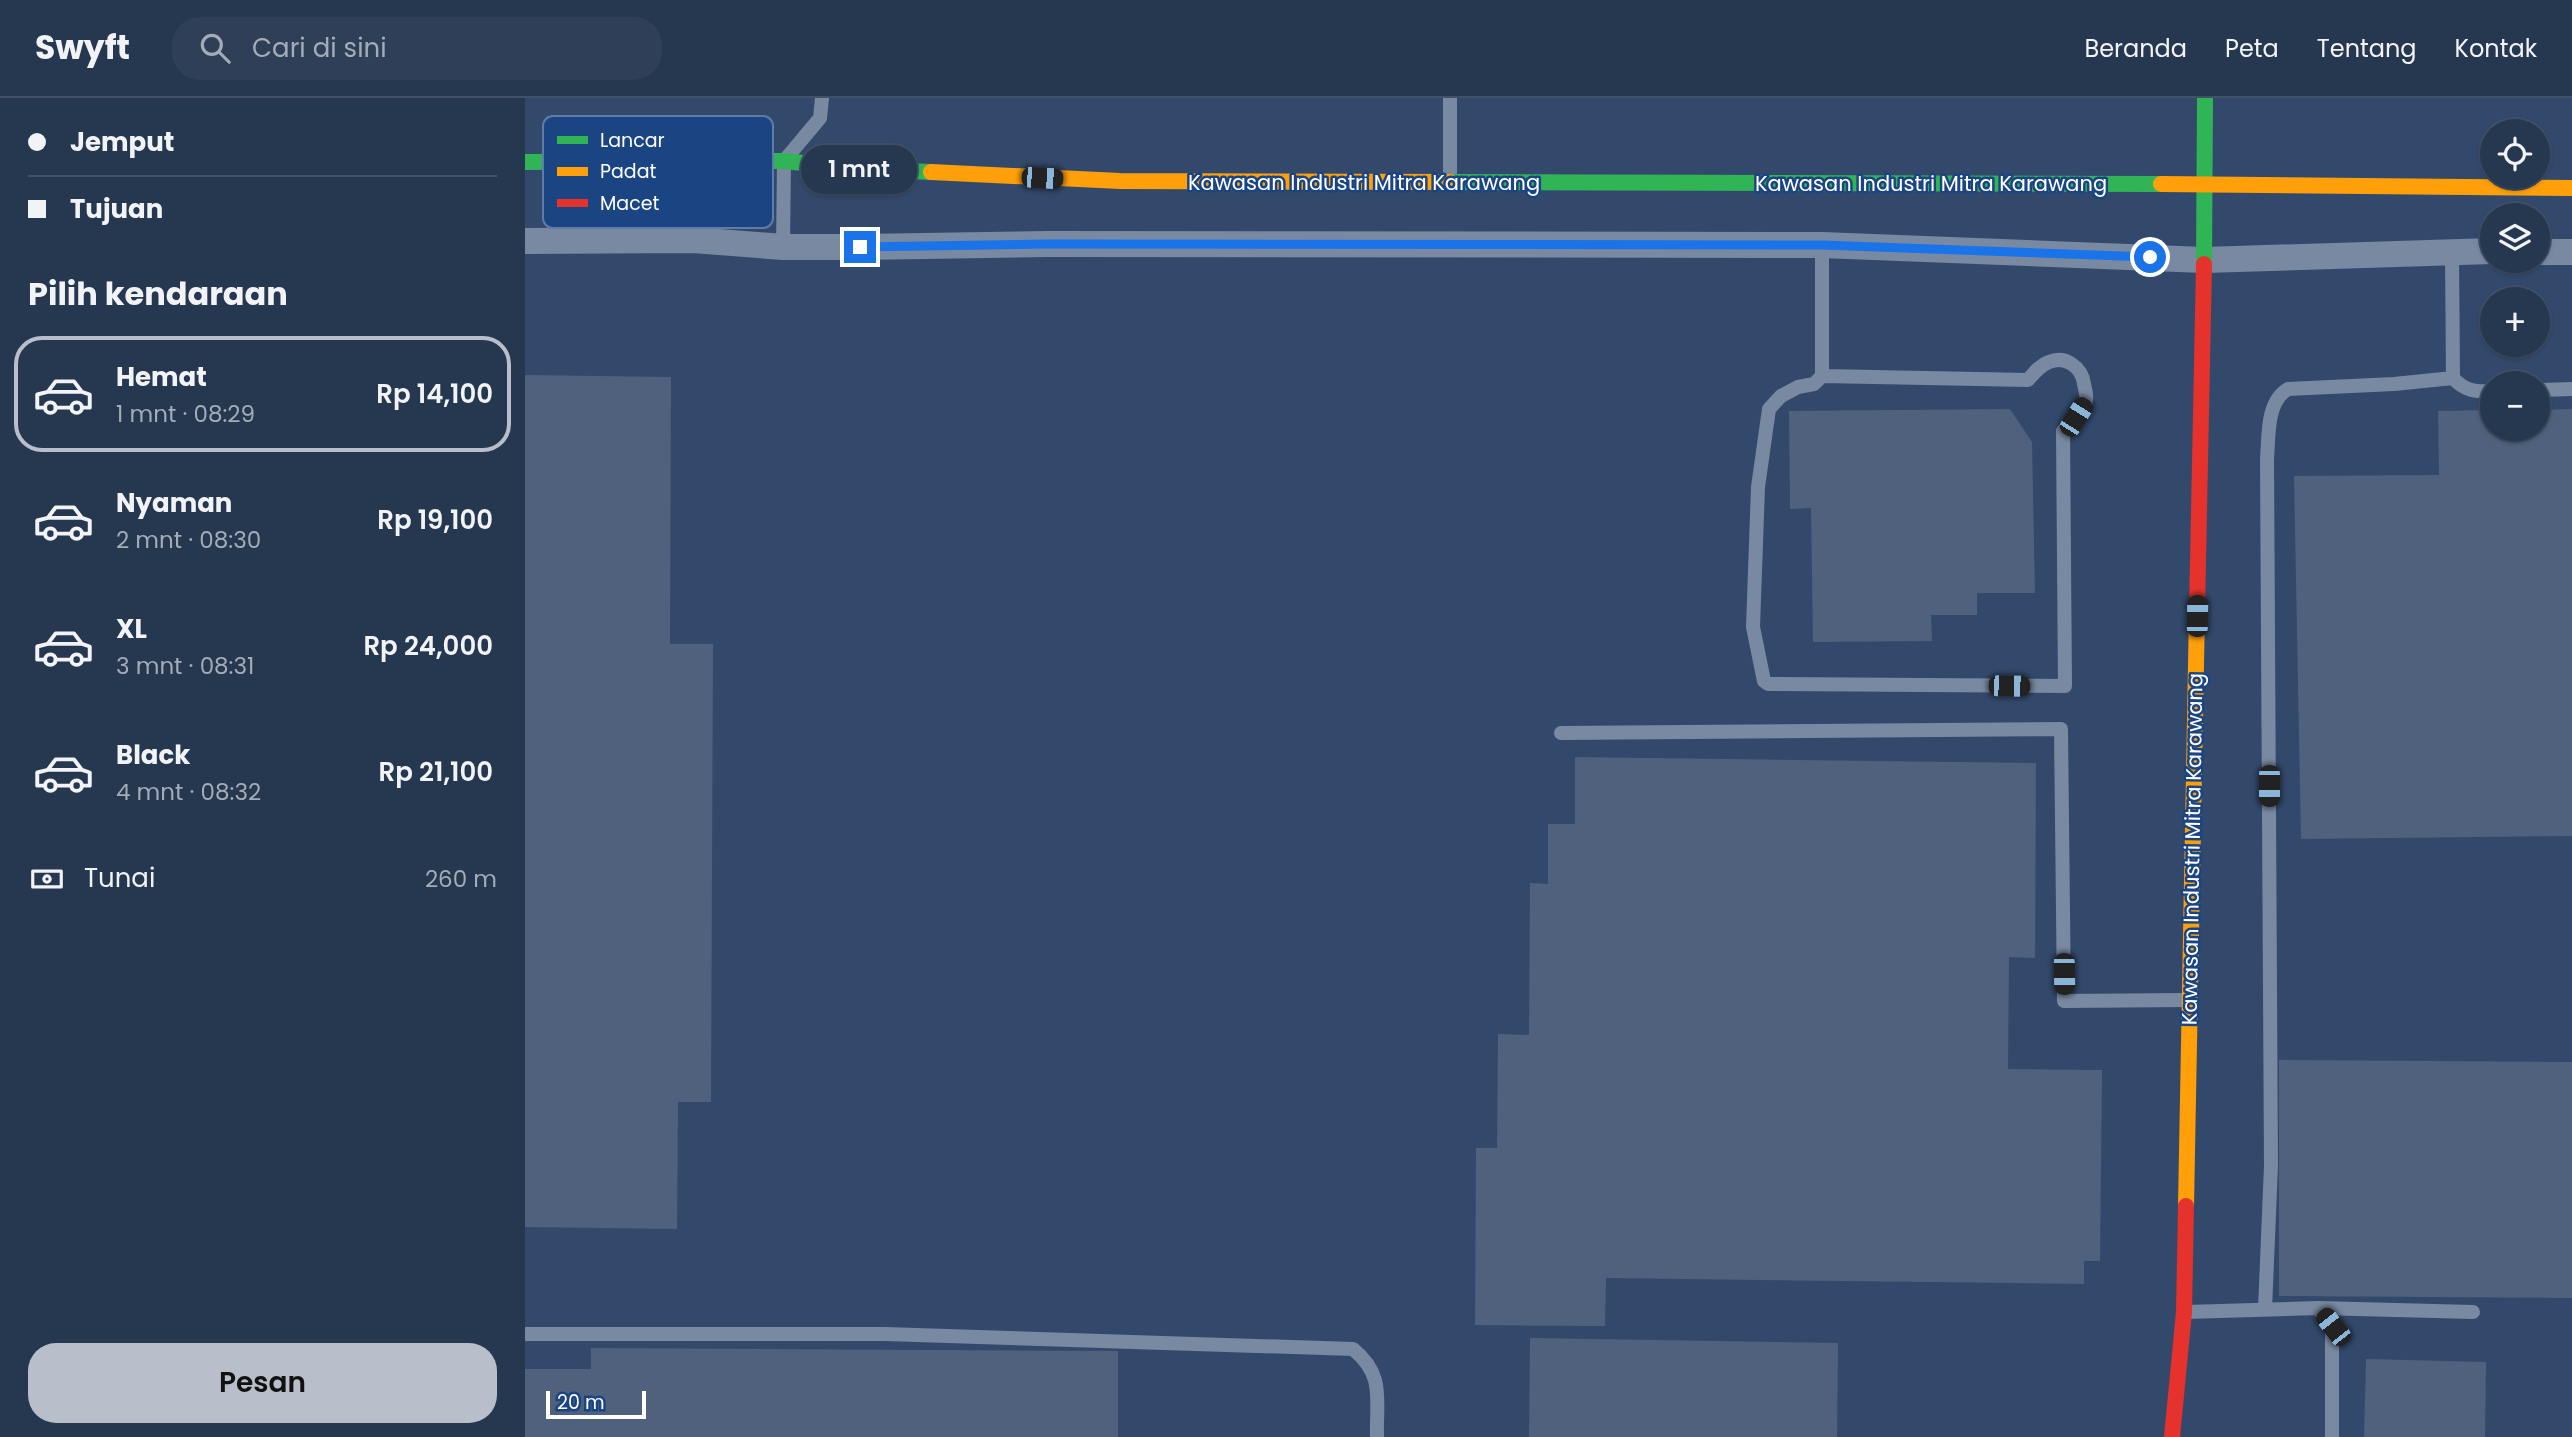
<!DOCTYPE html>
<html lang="id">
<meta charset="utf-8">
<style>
:root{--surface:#263750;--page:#2e3f57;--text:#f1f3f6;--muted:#a4acb7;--line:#425167;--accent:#b8bfcb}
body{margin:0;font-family:Poppins,sans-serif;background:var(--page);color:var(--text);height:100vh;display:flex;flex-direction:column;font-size:26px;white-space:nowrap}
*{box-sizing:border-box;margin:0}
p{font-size:23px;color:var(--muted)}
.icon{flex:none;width:38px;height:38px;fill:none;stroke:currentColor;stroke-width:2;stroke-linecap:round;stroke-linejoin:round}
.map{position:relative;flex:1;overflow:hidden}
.panel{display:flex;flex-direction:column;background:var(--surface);width:525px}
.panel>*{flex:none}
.banner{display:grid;align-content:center;height:154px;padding:0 28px;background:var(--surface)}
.buttons{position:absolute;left:1955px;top:21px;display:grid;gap:14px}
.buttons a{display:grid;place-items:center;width:70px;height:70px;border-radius:50%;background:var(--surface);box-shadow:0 2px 5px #0004,0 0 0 2px var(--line);font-size:35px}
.scale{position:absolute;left:21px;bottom:18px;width:100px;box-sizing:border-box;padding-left:7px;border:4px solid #fff;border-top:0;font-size:19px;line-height:24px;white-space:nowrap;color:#fff;-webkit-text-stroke:5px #1b4483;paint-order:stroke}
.end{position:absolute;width:32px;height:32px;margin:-16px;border:9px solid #1a73e8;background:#fff;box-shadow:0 0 0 4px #fff}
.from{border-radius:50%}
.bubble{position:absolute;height:49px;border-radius:24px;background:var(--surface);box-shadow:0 2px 5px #0004,0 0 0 2px var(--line);font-size:23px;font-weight:600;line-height:49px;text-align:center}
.car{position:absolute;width:21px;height:42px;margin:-21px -10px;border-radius:9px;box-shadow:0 0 5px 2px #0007;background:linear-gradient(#222 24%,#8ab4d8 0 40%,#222 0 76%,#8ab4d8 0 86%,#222 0)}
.banner b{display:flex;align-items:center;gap:24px;height:66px;font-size:26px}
.banner b+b{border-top:2px solid var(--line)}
.banner i{width:18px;height:18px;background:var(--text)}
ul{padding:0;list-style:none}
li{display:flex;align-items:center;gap:21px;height:116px;margin:0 14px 10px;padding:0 14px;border:4px solid transparent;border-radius:28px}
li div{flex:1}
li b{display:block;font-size:26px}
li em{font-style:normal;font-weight:600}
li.on{border-color:var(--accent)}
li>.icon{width:63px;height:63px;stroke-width:1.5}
h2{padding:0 28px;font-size:32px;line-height:84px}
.pay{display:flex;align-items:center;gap:18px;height:77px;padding:0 28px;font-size:26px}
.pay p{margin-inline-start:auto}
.button{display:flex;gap:14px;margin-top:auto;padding:14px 28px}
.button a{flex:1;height:80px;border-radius:28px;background:var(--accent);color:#111;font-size:28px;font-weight:600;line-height:80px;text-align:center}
header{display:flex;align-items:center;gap:42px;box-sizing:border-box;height:98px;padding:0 35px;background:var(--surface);border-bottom:2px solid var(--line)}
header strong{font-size:33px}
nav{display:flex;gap:38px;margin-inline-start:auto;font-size:24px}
.search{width:490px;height:63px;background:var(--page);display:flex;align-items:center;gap:18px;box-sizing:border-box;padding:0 24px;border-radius:28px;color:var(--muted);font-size:26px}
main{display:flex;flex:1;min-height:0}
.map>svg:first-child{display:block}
.building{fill:#4f617c}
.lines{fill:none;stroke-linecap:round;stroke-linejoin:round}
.lane{stroke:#7989a1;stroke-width:14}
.street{stroke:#7989a1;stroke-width:26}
.fast{stroke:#30b455;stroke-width:16}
.slow{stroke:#ff9f0a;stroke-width:16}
.jam{stroke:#e5322d;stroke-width:16}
.route{stroke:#1a73e8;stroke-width:9}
.labels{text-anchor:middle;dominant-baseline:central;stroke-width:5;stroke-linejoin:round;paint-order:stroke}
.street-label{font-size:21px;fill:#fff;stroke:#1b4483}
.key{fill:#1b4483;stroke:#5f7ca8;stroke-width:2}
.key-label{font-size:19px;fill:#fff}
</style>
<header>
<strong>Swyft</strong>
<div class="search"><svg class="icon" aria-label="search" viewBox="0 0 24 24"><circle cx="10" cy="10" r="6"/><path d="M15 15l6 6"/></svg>Cari di sini</div>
<nav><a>Beranda</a><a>Peta</a><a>Tentang</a><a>Kontak</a></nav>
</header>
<main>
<section class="panel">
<div class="banner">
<b><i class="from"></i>Jemput</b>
<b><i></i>Tujuan</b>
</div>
<h2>Pilih kendaraan</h2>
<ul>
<li class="on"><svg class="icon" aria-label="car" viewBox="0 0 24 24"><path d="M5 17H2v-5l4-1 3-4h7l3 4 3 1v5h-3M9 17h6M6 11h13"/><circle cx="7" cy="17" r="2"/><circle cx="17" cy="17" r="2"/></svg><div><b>Hemat</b><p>1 mnt · 08:29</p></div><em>Rp 14,100</em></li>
<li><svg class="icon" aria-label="car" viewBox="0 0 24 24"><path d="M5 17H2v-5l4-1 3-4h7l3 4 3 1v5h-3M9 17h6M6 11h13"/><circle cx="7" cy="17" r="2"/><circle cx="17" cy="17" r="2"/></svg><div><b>Nyaman</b><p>2 mnt · 08:30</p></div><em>Rp 19,100</em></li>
<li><svg class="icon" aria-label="car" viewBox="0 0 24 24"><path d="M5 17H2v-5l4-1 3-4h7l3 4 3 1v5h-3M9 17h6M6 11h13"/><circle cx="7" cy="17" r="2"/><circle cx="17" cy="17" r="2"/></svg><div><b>XL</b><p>3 mnt · 08:31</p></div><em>Rp 24,000</em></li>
<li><svg class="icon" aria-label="car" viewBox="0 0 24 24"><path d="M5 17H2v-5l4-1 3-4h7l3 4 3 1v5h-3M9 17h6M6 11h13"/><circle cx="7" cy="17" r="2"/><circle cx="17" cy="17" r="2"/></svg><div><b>Black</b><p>4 mnt · 08:32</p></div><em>Rp 21,100</em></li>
</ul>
<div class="pay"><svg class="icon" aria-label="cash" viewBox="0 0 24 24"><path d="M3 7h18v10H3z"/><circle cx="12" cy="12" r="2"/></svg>Tunai<p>260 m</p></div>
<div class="button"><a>Pesan</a></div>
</section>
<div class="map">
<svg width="2047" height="1339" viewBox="0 0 2047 1339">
<rect width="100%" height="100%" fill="#33496b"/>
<path class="building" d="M0,277L146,279L145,546H188L186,1004H153L152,1131L0,1129Z
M1485,311L1507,344L1510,495H1452V517H1406L1407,543L1288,544L1286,410L1265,411L1264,313Z
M2047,311V738L1776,741L1769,378L1914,377L1913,313L1967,312V331H2012V312Z
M1050,659L1511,665L1510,860L1484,859L1483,971L1577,972L1575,1163H1559V1186L1081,1180L1080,1228L950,1227L951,1050H972L973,936L1004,937L1005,785L1023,786V726H1050Z
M1754,962L2047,964V1200L1754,1198Z
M1005,1240L1313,1245L1312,1339H1004Z
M66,1250L593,1253V1339H0V1271H66Z
M1841,1261L1961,1264L1960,1339H1839Z"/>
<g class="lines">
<path class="lane" d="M925,82V0
M1297,147V278L1289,286L1273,289L1256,298L1244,311L1233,389L1228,529L1239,583L1243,586L1540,588L1538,333C1545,325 1559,314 1561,302C1562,298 1560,290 1559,286C1557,269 1540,257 1524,264C1515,267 1509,275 1503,282L1297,278
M258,149L259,63L295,20L297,0
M1927,153L1928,280C1940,293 1950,294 1967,293
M2012,292L2047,291
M1036,635L1536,631L1539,903L1662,902
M1793,1210L1948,1214
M1740,1211L1746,1068L1742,361C1744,338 1741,304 1763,291L1869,286L1928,280
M1661,1214L1793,1210L1807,1229V1339
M0,1236H360L828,1251C860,1277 851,1301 852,1339"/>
<path class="street" d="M0,143L168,142L258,149H335L523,146L1297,147L1679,162L1967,153
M2012,154H2047"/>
<path class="fast" d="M0,64L259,63L335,71L406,74
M925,84L1636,86
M1679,166L1680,0"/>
<path class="slow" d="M406,74L595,83L925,84
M1636,86L2047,90
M1661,1108L1672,513"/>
<path class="jam" d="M1672,513L1679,166
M1647,1339L1659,1214L1661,1108"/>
</g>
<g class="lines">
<path class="route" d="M335,149L523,146L1297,147L1625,159"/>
</g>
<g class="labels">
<g class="street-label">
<text x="839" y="84">Kawasan Industri Mitra Karawang</text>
<text x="1406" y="85">Kawasan Industri Mitra Karawang</text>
<text transform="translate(1667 751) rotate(-89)">Kawasan Industri Mitra Karawang</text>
</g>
</g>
<rect x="18" y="18" width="230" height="112" rx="10" class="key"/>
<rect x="32" y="38" width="31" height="8" fill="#30b455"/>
<rect x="32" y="69" width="31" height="9" fill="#ff9f0a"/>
<rect x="32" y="101" width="31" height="8" fill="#e5322d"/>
<g class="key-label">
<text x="75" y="49">Lancar</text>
<text x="75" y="80">Padat</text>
<text x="75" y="112">Macet</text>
</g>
</svg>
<div class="buttons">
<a><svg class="icon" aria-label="locate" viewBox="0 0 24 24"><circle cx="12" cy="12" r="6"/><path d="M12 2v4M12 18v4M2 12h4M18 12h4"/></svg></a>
<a><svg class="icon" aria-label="layers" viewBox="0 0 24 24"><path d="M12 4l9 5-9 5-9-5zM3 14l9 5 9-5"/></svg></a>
<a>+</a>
<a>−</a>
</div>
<div class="scale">20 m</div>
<i class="end from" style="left:1625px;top:159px"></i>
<i class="end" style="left:335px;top:149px"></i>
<div class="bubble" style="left:276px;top:47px;width:116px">1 mnt</div>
<i class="car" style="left:517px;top:80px;rotate:93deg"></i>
<i class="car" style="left:1551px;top:319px;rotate:32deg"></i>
<i class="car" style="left:1672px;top:518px;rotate:1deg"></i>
<i class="car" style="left:1484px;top:588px;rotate:91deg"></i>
<i class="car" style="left:1744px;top:688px;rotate:180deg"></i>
<i class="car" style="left:1539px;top:876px;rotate:179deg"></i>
<i class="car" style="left:1808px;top:1229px;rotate:322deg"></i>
</div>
</main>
